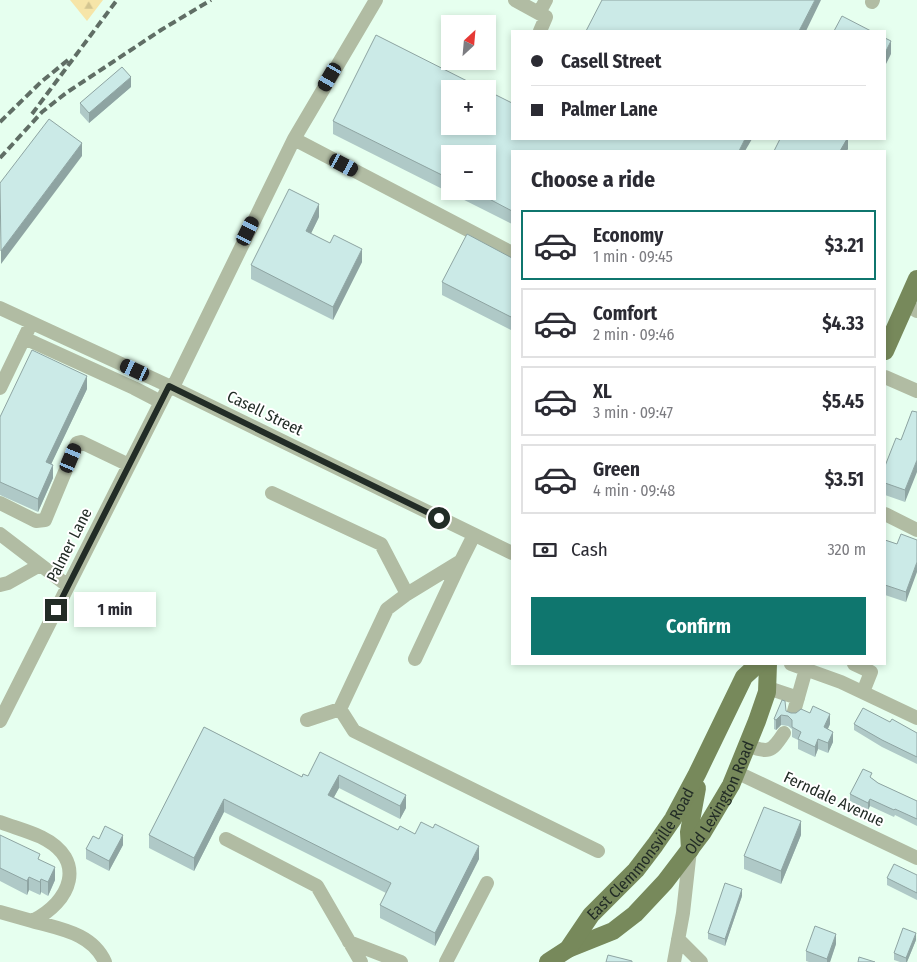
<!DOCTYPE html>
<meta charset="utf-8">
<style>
:root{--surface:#fff;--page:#f7f7f7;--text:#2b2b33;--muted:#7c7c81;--line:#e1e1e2;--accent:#0f766e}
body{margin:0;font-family:"Fira Sans Condensed",sans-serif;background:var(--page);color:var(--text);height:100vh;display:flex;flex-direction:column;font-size:19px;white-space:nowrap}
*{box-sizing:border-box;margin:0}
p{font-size:16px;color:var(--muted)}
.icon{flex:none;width:28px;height:28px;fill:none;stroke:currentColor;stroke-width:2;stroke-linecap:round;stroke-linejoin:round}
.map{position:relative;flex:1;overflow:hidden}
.details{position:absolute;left:511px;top:150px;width:375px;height:515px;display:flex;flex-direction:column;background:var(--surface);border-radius:0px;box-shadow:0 2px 8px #0003}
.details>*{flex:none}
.hud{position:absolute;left:511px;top:30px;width:375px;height:110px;border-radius:0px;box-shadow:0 2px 8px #0003;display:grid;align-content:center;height:110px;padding:0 20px;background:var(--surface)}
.needle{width:32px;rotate:26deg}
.fabs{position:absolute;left:441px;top:15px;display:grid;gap:10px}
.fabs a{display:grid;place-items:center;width:55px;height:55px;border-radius:0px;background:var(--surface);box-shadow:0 2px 8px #0003;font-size:25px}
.end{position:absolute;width:22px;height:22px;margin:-11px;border:6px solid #222c26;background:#fff;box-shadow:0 0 0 2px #fff}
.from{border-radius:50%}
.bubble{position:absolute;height:35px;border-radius:0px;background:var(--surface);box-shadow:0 2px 8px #0003;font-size:16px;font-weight:700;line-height:35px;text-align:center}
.car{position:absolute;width:15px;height:30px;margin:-15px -8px;border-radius:6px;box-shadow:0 0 4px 1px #0007;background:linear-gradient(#222 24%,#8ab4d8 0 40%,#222 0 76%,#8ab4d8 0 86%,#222 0)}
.hud b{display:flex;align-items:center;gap:18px;height:48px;font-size:19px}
.hud b+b{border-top:1px solid var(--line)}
.hud i{width:12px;height:12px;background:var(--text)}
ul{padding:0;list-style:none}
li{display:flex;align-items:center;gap:15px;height:70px;margin:0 10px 8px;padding:0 10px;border:2px solid var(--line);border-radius:0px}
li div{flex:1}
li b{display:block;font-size:19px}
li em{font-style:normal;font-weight:700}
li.selected{border-color:var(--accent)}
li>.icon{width:45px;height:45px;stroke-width:1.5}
h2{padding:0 20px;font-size:22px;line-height:60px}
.pay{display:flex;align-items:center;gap:12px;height:55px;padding:0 20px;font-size:19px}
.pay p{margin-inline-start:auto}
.action{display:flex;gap:10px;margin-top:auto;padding:10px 20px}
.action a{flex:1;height:58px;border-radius:0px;background:var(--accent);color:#fff;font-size:20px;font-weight:700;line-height:58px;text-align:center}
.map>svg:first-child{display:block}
.forest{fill:url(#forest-firs)}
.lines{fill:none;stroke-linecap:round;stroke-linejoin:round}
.minor{stroke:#b1bca3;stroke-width:14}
.major{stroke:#77895b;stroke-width:18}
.rail{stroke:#606e65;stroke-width:4;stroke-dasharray:8 4;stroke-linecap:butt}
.wall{fill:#afc9c7;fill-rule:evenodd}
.shaded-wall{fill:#8ea4a2}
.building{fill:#cbeae7;stroke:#8ea4a2}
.route{stroke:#222c26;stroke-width:6}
.labels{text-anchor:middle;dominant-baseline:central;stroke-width:4;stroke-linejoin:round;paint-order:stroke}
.street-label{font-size:16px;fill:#222c26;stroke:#fff}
</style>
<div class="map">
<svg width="917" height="962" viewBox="0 0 917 962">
<defs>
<pattern id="forest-firs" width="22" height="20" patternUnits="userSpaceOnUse" patternTransform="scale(1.25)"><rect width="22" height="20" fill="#f6e5a8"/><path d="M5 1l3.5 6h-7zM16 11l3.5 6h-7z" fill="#d3c590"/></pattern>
</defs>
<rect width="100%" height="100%" fill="#e6ffef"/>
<path class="forest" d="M70,0H103L87,21Z"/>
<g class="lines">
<path class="minor" d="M376,0L294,139L512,253
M515,0L546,17L540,31
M872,2L873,0
M539,13L546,0
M906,304L917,311
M0,308L169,386L512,553
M24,338L134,388L161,402
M885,377L917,391
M173,387L294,139
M0,388L28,330
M272,493L381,544L407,594
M0,503L36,521L45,520L77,443L81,442L129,465
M885,514L917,530
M0,534L68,586
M474,535L461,561L407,594L387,609L340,709L354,731L598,851
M0,585L8,583L40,565
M415,659L461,561
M791,664L841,682L917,718
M854,664L871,672L863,692
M768,688L798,698
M793,715L806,669
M307,720L340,709
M0,721L169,386
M747,745C768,753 771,753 784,733
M736,772L917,858
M0,822C13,827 28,831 41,837C88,860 71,902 32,921L0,912
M226,839L317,886L361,962
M32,921C60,929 92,933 105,962
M678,939L701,962
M349,942L401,962
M446,962L487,883
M674,962L683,913L690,850"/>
<g class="major">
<path d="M885,351L917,279"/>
<path d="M690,850L689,832L697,788"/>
<path id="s1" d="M568,949L613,931L635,914L665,882L703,832L731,785L757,721L767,692L768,664"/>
<path id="s2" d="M548,962L568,949L591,915L636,870L655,845L673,819L697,774L744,677L758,664"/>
</g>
<path class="rail" d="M32,114L117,0
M0,122L41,82L68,60
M0,158L42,112L66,93L161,30L211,0"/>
</g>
<path class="wall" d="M131,87L89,123L80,113V103Z
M333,121L512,151V224L333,134ZM450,154L488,191H450Z
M319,217L311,233L362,262L333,320L251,279V265Z
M512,258L511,330L442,295V282Z
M87,389L51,464L53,478L38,512L0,495V417Z
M912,411L905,502L885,495V466L901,440Z
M885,540L897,544L917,540L906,602L885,595Z
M786,711L791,713L830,724L828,729L833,742L828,753L818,749L815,757L798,749V740L792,737V729L788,726L781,725L776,730L774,729V719Z
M890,722L917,733V764L882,747L854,730V724Z
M204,727L302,777L308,776L320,752L406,808L400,819L339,788L334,797L398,830L415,834L479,859L435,946L380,918V905L386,893L224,812L194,871L149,848V835Z
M872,778L878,783L917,801V826L895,815L894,817L870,806L868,810L850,801V794Z
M0,835L40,860L55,880L48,896L41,892L40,895L29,890L27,895L0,881Z
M801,835L781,884L744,869V856Z
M123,845L109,871L86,859V849Z
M917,875V900L887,885V878Z
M742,896L725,946L708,939V933Z
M916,940L907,962H900L894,960V953Z
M836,944L830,962H809L806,961V951Z"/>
<path class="shaded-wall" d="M815,0H821L806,31H799Z
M891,41V54L885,66V53Z
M131,77V87L89,123V113Z
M745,139H752L745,151H739Z
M844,139H848V149L847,151H840Z
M82,143V156L1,264V251Z
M319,204V217L306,244V231Z
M362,249V262L333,320V307Z
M512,314V327L511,330V317Z
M87,376V389L46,475V462Z
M917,460V472L905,502V490Z
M53,465V478L38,512V499Z
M917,562V572L906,602V592Z
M830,714V724L824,737V727Z
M781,715V725L776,730V720Z
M833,732V742L828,753V743Z
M818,739V749L815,757V747Z
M339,775V788L328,808V795Z
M406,795V808L400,819V806Z
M224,799V812L194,871V858Z
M870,799V806L868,810V803Z
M801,821V835L781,884V871Z
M123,835V845L109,871V861Z
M479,846V859L435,946V933Z
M55,867V880L48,896V882Z
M29,877V890L27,895V881Z
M41,879V892L40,895V882Z
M742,889V896L725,946V939Z
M916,933V940L907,962H906V958Z
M836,934V944L830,962H827V959Z"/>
<path class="building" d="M602,0H815L799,31H586Z
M842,16L871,31H834Z
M376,35L483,89H450V126H488V91L512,103V139H745L739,151H512V211L474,191H488V154H450V179L333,121Z
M885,38L891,41L885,53Z
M122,67L131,77L89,113L80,103Z
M49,119L82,143L1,251L0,183Z
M780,139H847L840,151H774Z
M289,189L319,204L306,231L330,243L334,235L362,249L333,307L251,265Z
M467,234L512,258V314L511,317L442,282Z
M32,350L87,376L46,462L53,465L38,499L0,482V417Z
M912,411L917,412V460L905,490L885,483V466L896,438L901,440Z
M901,534L917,540V562L906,592L885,585V540L897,544Z
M782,700L785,701L786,711L791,713H796L801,709L810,713L813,706L830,714L824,727L833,732L828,743L818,739L815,747L798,739L801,732L792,727V720L788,716L781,715L776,720L774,719Z
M863,708L890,722L892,719L917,733V757L882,740L854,724Z
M204,727L302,777L303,774L308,776L320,752L406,795L400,806L339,775L328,795L398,830L400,826L415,834L421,822L433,828L435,824L479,846L435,933L380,905L391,883L224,799L194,858L149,835Z
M863,769L872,773L870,777L878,783L917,801V819L895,809L894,810L870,799L868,803L850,794Z
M764,807L801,821L781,871L744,856Z
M105,826L123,835L109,861L86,849L93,836L99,839Z
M0,835L40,854L38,859L55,867L48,882L41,879L40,882L29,877L27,881L0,868Z
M894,864L917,875V893L887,878Z
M725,883L742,889L725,939L708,933Z
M815,926L836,934L827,959L806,951Z
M903,928L916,933L906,958L894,953Z
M608,955L632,961V962H606Z
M859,957L875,962H858Z"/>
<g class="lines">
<path class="route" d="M56,610L169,386L439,518"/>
</g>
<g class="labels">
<g class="street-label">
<text transform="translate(265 413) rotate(26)">Casell Street</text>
<text transform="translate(69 545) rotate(-63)">Palmer Lane</text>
<text stroke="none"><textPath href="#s1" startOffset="221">Old Lexington Road</textPath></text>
<text transform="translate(834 799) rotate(25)">Ferndale Avenue</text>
<text stroke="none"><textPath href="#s2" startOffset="144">East Clemmonsville Road</textPath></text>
</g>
</g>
</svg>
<div class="fabs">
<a><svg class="needle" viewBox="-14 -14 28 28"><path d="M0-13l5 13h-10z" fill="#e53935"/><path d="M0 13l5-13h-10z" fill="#7c7c81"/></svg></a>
<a>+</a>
<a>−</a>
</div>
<i class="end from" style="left:439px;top:518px"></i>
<i class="end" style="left:56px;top:610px"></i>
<div class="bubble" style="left:74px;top:592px;width:82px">1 min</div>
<i class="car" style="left:330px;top:77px;rotate:210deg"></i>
<i class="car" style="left:344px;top:165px;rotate:118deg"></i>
<i class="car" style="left:248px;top:231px;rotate:26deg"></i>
<i class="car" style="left:135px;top:370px;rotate:295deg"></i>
<i class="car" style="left:71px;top:458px;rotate:23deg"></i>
<div class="hud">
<b><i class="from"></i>Casell Street</b>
<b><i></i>Palmer Lane</b>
</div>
<section class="details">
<h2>Choose a ride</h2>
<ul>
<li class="selected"><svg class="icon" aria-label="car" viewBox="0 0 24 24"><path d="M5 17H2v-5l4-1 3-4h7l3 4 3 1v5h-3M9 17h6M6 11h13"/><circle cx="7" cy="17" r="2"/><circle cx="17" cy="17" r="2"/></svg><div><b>Economy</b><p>1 min · 09:45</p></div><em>$3.21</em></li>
<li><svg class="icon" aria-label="car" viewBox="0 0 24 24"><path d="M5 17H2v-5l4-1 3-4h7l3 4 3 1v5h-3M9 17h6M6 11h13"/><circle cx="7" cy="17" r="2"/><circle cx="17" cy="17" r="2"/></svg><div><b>Comfort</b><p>2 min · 09:46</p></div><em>$4.33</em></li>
<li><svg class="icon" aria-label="car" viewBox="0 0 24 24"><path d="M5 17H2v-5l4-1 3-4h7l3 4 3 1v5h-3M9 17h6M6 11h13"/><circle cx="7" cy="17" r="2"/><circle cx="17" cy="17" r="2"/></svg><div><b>XL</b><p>3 min · 09:47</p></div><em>$5.45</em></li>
<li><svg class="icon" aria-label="car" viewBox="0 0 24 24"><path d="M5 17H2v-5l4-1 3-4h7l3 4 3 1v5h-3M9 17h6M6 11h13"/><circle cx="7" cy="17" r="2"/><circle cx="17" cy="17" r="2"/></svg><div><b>Green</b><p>4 min · 09:48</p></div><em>$3.51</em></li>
</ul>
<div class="pay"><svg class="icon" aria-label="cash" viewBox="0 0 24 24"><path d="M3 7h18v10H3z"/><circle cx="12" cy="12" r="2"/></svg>Cash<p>320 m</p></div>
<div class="action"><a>Confirm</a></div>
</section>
</div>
